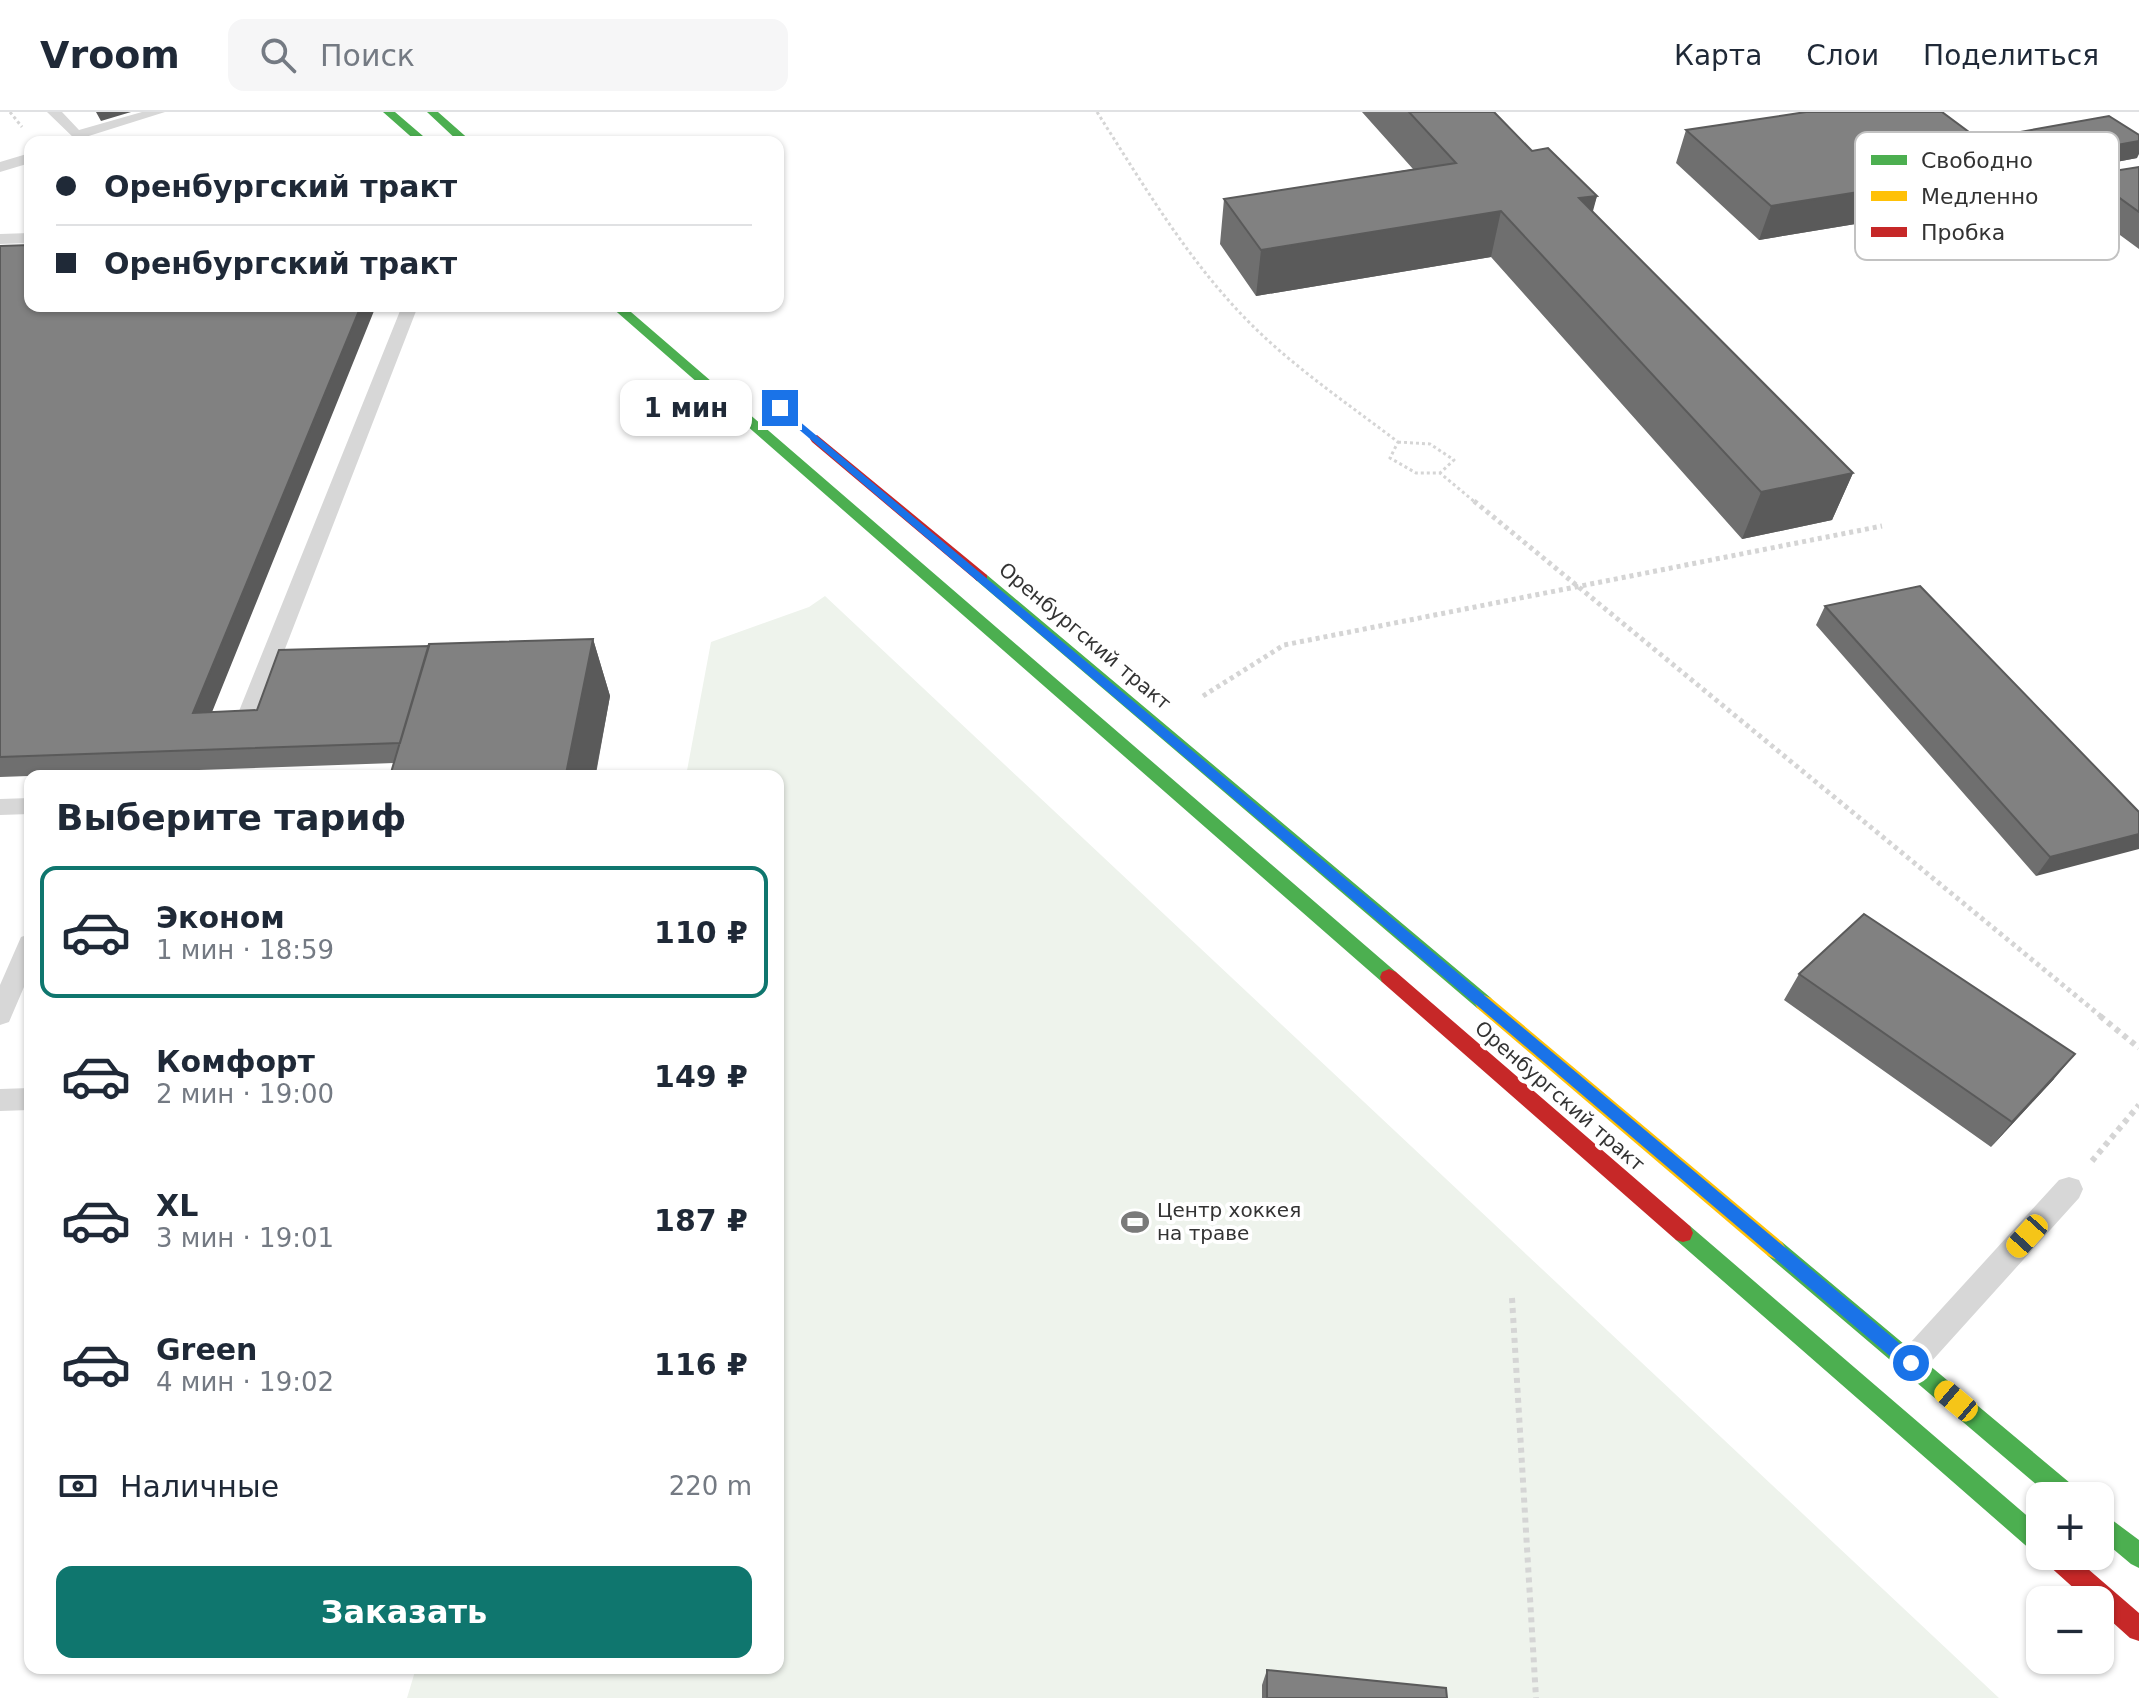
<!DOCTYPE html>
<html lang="ru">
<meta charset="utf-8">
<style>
:root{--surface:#fff;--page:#f6f6f7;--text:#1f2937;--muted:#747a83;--line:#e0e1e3;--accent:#0f766e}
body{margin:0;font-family:"DejaVu Sans",sans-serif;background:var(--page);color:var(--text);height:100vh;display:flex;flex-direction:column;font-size:30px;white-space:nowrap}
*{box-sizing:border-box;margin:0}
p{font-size:26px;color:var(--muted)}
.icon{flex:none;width:44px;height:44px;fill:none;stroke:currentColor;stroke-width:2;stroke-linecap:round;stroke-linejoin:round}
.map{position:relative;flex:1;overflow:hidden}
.sheet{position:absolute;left:24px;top:658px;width:760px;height:904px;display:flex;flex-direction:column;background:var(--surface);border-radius:16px;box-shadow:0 2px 6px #0004}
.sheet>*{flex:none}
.top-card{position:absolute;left:24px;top:24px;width:760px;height:176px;border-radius:16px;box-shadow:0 2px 6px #0004;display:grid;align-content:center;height:176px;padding:0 32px;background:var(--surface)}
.controls{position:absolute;left:2026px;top:1370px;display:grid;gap:16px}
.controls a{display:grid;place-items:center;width:88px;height:88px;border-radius:16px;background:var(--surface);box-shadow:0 2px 6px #0004;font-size:40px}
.end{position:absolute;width:36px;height:36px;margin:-18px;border:10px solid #1a73e8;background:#fff;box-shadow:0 0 0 4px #fff}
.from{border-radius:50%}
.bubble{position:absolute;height:56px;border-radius:16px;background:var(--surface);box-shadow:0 2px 6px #0004;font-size:26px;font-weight:600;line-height:56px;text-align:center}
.car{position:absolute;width:24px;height:48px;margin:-24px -12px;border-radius:10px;box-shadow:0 0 6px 2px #0007;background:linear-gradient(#f5c518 24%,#345 0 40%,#f5c518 0 76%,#345 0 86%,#f5c518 0)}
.top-card b{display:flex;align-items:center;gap:28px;height:76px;font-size:30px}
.top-card b+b{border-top:2px solid var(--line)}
.top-card i{width:20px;height:20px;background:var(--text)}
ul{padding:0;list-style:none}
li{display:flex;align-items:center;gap:24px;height:132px;margin:0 16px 12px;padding:0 16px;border:4px solid transparent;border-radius:16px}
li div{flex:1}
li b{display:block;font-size:30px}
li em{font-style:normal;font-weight:600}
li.selected{border-color:var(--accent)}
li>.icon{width:72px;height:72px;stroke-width:1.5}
h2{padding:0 32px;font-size:36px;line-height:96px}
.pay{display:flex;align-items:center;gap:20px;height:88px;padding:0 32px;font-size:30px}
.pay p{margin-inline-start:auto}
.cta{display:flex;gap:16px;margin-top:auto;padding:16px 32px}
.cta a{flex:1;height:92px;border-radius:16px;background:var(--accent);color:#fff;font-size:32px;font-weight:600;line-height:92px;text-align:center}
header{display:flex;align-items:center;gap:48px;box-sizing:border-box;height:112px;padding:0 40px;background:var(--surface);border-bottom:2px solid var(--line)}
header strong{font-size:38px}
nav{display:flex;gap:44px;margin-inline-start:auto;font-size:28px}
.search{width:560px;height:72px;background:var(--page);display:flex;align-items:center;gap:20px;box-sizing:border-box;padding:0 28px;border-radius:16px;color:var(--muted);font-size:30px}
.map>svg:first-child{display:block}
.green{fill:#eef3ec}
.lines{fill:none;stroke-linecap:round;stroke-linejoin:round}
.path-far2{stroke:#d5d5d5;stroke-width:3;stroke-dasharray:3 3;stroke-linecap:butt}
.path-far1{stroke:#d5d5d5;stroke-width:5;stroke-dasharray:4 4;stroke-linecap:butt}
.path{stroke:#d5d5d5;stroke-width:6;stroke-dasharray:5 5;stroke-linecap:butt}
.lane{fill:#d7d7d7;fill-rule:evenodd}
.fast{fill:#4caf50;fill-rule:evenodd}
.slow{fill:#ffc107;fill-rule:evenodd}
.jam{fill:#c62828;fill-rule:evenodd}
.wall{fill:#6f6f6f}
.shaded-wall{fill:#5a5a5a}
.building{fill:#818181;stroke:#5a5a5a;stroke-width:2}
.route{fill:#1a73e8}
.labels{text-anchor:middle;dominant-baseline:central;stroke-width:8;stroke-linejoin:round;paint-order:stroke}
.street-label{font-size:20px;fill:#333;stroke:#fff}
.poi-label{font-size:20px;fill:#333;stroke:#fff;text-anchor:start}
.key{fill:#fff;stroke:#c2c2c2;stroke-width:2}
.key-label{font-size:22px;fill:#333}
</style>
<header>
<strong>Vroom</strong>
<div class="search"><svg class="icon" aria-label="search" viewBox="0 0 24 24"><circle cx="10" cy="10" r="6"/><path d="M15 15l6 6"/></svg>Поиск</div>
<nav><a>Карта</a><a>Слои</a><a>Поделиться</a></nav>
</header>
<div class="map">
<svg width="2139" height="1586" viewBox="0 0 2139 1586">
<rect width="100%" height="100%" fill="#fff"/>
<path class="green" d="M825,484L1999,1586H407L416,1556H778V664H686L711,530L809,495Z"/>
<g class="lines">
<path class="path-far2" d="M10,0L22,15
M1097,0C1146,77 1193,157 1259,220C1302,261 1351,294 1398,330L1390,346L1416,361H1440L1476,391
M1398,330L1430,332L1454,348L1440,361"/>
<path class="path-far1" d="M1474,389L2103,906
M1203,584L1284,533L1882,414"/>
<path class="path" d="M2100,904L2139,936
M2092,1049L2139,993
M1512,1186L1536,1586"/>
<path class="lane" d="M47,0H62L79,18L142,0H165L76,28Z
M30,41V51L0,60V50Z
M30,121V131L0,132V122Z
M402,194H418L257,609L246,617L238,614L235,609Z
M30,686V702L0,703V687Z
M30,822V861L9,910L0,913V873L21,825Z
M30,976V998L0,999V977Z
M2069,1065L2079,1068L2083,1077L2079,1086L1921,1261L1911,1265L1901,1261L1896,1251L1901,1241L2059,1068Z"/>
<path class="fast" d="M383,0H395L430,30H417Z
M427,0H438L472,30H459Z
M610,194H624L1396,860L1398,865L1396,870H1382Z
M982,461L987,463L1491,886L1493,891L1491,896L1484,899L1477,896L977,469L974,466Z
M1683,1112L1690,1114L2040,1415V1443L2032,1439L1676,1128L1673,1121L1676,1114Z
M1775,1127L1782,1130L2076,1376L2080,1384H2050L1768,1144L1764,1137L1768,1130Z
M2100,1399L2139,1428V1456L2131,1452L2100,1426Z"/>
<path class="slow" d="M1484,883L1491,886L1782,1130L1786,1137L1782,1144L1775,1147L1768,1144L1477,896L1475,891L1477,886Z"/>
<path class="jam" d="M817,323L987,463V469H977L812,330L810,327Z
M1389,857L1396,860L1690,1114L1693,1121L1690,1128L1683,1130L1676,1128L1382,870L1380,865L1382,860Z
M2043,1444H2073L2139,1501V1529L2130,1526L2100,1499V1488H2087L2047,1452Z"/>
</g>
<path class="wall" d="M1362,0H1494L1532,39L1597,84L1592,99L1853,361L1832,408L1742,427L1491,145L1256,184L1220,132L1224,87L1413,57Z
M1686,18L2016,55L2001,88L1759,128L1676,51Z
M2020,20L2137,46L2048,63L2012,38Z
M2139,55V137L2075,90L2088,63Z
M0,134L212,600L257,598L429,534L593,527L610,584L596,662L678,664H390L394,651L0,665Z
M1825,494L2139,700L2036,764L1816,513Z
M1799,862L2054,967L1991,1035L1784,888Z
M1267,1558L1447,1586H1262V1573Z"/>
<path class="shaded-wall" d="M96,0H131L101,9Z
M2139,29V42L2137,46L2048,63L2056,44Z
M2016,55L2001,88L1759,128L1771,94Z
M1597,84L1585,129L1579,86Z
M1501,99L1491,145L1256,184L1261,138Z
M361,194H376L204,620L193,601Z
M1853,361L1832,408L1742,427L1761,380Z
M593,527L610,584L595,664H567L566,662Z
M2139,722V737L2036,764L2050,745Z
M2075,942L2054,967L1991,1035L2012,1010Z"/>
<path class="building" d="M1409,0H1494L1532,39L1548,36L1597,84L1579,86L1853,361L1761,380L1501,99L1261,138L1224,87L1456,51Z
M1806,0H1942L2016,55L1771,94L1686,18Z
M2109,4L2139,23V29L2056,44L2020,20Z
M2139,55V100L2088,63Z
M30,133V194H361L193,601L257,598L279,538L429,534L400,631L0,645V134Z
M1920,474L2139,700V722L2050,745L1825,494Z
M593,527L566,662L493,664H390L429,532Z
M586,662H678V664H586Z
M1864,802L2075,942L2012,1010L1799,862Z
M1267,1558L1446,1576L1447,1586H1267Z"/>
<path class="route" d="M780,293L1917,1246V1257H1905L776,298Z"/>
<defs>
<g id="stadium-bare" transform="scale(2.16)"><path d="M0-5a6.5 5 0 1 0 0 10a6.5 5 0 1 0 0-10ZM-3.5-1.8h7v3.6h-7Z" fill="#7a7a7a" stroke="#fff" stroke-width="2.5" paint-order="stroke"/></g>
</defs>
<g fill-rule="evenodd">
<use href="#stadium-bare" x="1135" y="1110"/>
</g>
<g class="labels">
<g class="street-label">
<text transform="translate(1085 524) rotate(40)">Оренбургский тракт</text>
<text transform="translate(1560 984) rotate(41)">Оренбургский тракт</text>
</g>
<g class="poi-label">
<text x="1157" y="1098">Центр хоккея<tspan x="1157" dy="23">на траве</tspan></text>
</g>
</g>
<rect x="1855" y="20" width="264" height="128" rx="12" class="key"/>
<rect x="1871" y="43" width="36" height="10" fill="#4caf50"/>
<rect x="1871" y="79" width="36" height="10" fill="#ffc107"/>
<rect x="1871" y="115" width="36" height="10" fill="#c62828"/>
<g class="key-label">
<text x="1921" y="56">Свободно</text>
<text x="1921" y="92">Медленно</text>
<text x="1921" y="128">Пробка</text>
</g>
</svg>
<div class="controls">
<a>+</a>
<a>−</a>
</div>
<i class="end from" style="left:1911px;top:1251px"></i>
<i class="end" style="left:780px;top:296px"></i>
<div class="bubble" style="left:620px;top:268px;width:132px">1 мин</div>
<i class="car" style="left:2027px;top:1124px;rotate:222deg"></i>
<i class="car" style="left:1956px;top:1289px;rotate:310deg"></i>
<div class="top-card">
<b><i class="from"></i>Оренбургский тракт</b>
<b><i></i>Оренбургский тракт</b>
</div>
<section class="sheet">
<h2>Выберите тариф</h2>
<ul>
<li class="selected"><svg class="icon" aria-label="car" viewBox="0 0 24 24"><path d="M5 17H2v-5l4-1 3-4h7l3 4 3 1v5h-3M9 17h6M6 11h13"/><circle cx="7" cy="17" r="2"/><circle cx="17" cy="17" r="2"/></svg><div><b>Эконом</b><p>1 мин · 18:59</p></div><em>110 ₽</em></li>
<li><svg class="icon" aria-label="car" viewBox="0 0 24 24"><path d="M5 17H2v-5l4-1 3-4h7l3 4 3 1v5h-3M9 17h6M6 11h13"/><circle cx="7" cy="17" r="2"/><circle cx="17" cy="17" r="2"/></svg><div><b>Комфорт</b><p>2 мин · 19:00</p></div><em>149 ₽</em></li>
<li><svg class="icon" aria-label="car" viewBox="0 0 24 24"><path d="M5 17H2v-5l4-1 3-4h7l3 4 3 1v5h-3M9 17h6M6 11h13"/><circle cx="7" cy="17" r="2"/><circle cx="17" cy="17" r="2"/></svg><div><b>XL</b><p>3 мин · 19:01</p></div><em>187 ₽</em></li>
<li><svg class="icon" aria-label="car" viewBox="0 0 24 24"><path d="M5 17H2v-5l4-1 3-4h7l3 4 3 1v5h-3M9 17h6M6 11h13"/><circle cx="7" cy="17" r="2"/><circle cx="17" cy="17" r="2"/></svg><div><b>Green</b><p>4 мин · 19:02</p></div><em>116 ₽</em></li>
</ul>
<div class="pay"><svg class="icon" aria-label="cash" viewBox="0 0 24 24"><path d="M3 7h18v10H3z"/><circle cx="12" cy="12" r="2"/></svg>Наличные<p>220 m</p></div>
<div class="cta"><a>Заказать</a></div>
</section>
</div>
